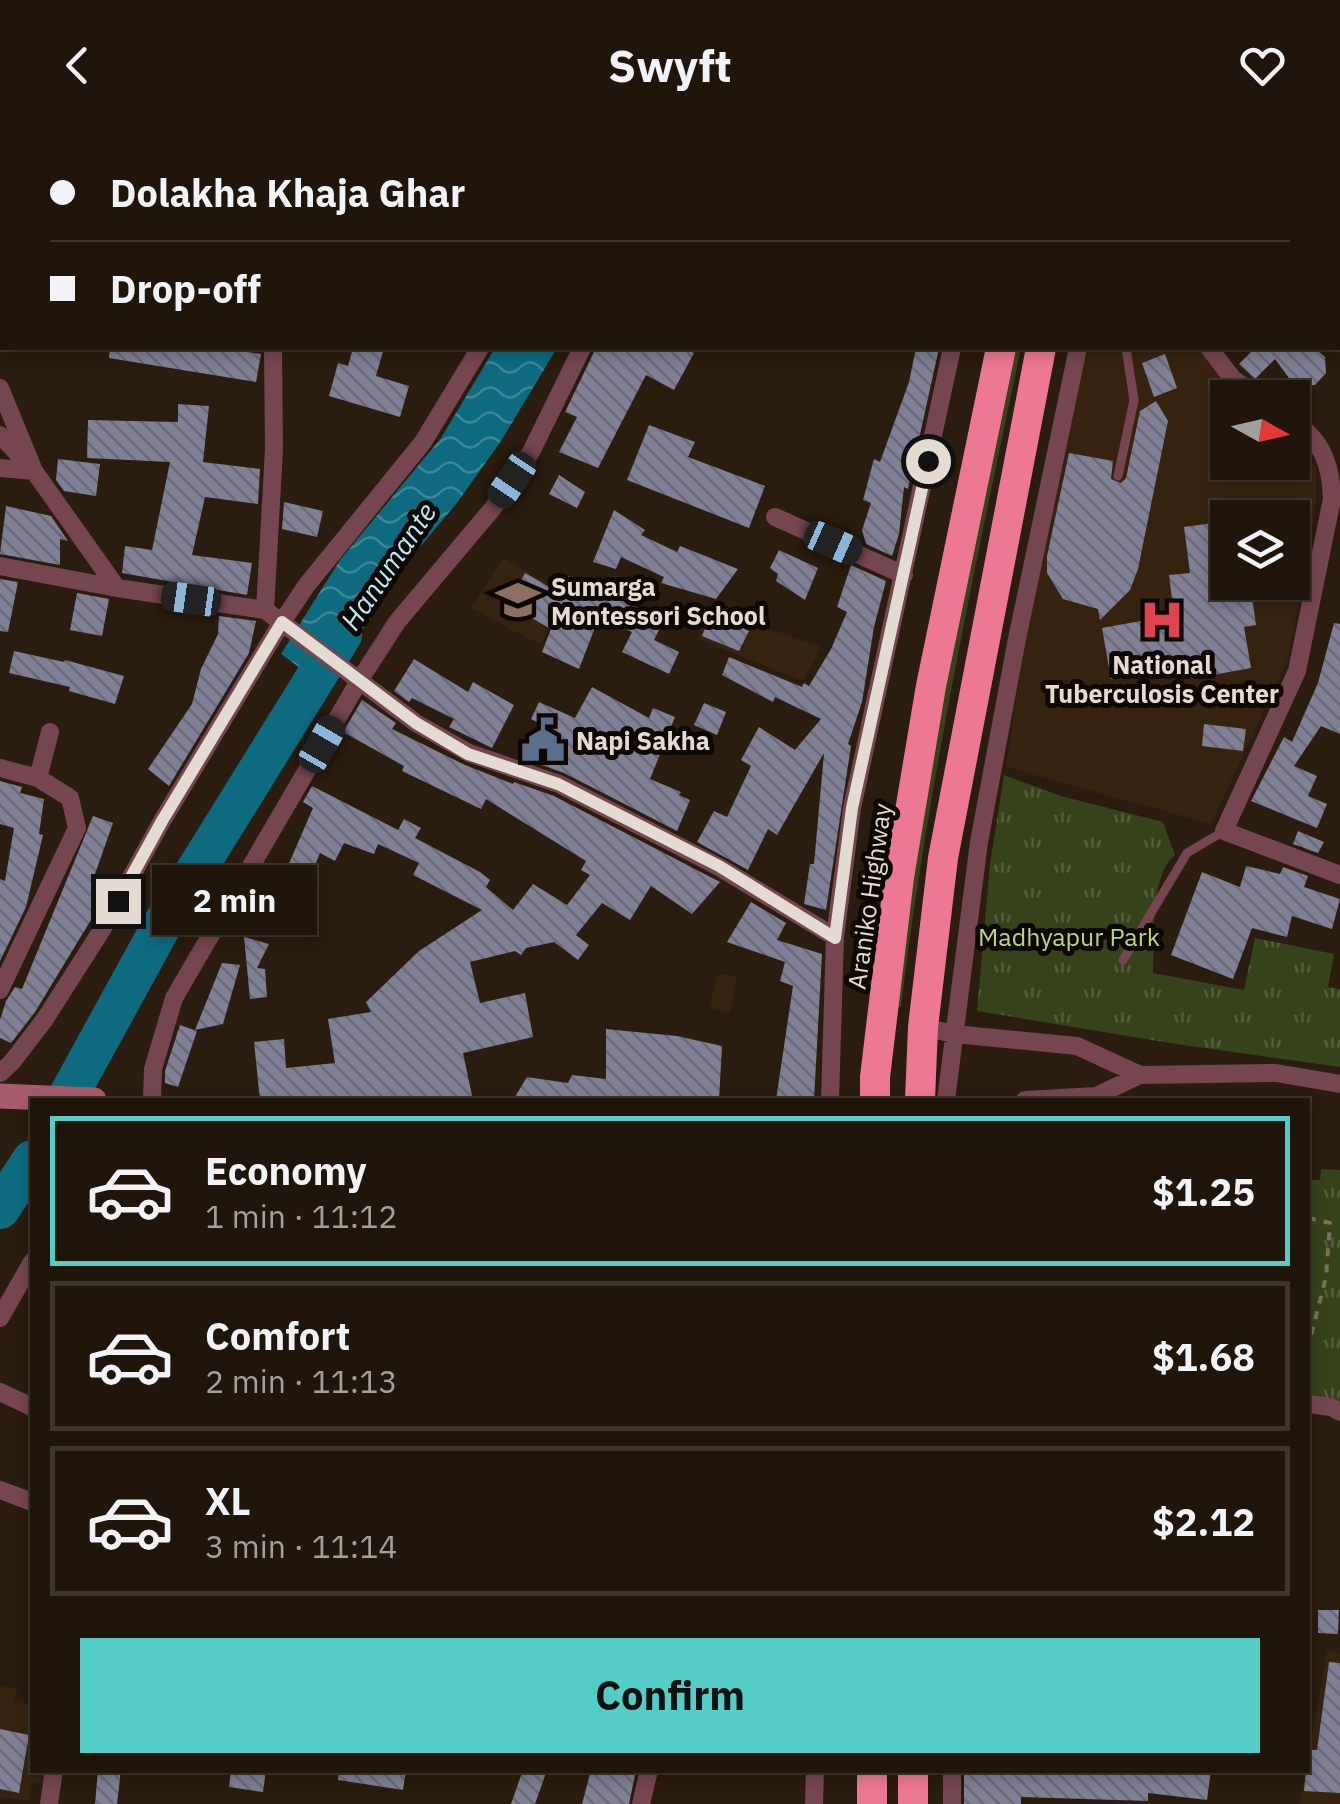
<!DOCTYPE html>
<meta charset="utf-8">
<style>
:root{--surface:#20150a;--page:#281e13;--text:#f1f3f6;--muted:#a29f9c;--line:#3d342b;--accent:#54cdc7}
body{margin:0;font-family:"IBM Plex Sans",sans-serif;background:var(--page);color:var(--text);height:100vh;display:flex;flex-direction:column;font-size:38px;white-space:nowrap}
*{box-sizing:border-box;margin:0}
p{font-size:32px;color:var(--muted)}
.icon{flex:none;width:55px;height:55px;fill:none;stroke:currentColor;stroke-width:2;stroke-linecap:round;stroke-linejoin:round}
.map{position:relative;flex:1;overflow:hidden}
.drawer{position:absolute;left:30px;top:968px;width:1280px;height:675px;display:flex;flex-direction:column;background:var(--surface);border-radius:0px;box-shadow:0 5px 15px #0003,0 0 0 2px var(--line)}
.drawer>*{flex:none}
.banner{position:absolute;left:0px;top:0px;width:1340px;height:220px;box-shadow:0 5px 15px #0003,0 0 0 2px var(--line);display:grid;align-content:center;height:220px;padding:0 50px;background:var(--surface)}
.needle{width:65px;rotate:98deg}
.tools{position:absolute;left:1210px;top:250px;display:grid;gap:20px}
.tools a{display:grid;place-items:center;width:100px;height:100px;border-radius:0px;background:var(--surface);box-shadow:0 5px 15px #0003,0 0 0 2px var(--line);font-size:50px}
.end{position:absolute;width:45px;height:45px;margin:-22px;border:12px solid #e4dbd2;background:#111;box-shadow:0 0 0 5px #111}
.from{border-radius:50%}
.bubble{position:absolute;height:70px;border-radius:0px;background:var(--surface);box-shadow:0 5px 15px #0003,0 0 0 2px var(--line);font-size:32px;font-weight:700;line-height:70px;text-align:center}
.car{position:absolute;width:30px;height:60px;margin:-30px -15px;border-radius:12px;box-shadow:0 0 8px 2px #0007;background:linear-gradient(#222 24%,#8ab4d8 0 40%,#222 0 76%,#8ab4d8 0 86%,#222 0)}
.banner b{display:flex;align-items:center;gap:35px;height:95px;font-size:38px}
.banner b+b{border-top:2px solid var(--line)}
.banner i{width:25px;height:25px;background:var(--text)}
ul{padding:18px 0 0;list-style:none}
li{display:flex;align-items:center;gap:30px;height:150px;margin:0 20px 15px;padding:0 30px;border:5px solid var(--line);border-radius:0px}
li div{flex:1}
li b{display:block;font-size:38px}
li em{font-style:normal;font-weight:700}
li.on{border-color:var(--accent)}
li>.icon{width:90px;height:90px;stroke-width:1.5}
.action{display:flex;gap:20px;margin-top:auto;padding:20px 50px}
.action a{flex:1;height:115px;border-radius:0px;background:var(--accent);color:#111;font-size:40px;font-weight:700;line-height:115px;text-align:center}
header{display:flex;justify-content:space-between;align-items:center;height:130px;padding:0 50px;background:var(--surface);font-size:45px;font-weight:700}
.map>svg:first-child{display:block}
.built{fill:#35230f;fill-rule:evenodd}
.grass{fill:#364219}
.park{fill:url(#park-tufts)}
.water{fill:url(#water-waves)}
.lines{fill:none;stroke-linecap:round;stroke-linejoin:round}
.river{stroke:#0d6a7f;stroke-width:40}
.building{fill:url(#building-back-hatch)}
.path{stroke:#7a6e62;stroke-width:4;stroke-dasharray:8 8;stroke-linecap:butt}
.lane{stroke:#754650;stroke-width:9}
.street{stroke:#754650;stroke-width:18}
.secondary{stroke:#a55b6b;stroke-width:25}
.highway{stroke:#ec7893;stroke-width:30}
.route{stroke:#e4dbd2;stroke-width:12}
.labels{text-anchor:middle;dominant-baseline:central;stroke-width:10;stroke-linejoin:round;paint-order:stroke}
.poi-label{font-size:25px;font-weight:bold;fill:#e4dbd2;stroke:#0e0804;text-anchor:start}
.street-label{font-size:25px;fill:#e4dbd2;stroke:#0e0804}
.park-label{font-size:25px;fill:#b8d580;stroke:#0e0804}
.water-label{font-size:28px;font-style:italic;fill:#bfe8f5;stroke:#0e0804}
</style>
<header><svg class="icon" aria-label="back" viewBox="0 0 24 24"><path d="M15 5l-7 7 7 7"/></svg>Swyft<svg class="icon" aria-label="heart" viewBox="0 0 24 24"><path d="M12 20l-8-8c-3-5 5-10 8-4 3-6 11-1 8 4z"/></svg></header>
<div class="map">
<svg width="1340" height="1674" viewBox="0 0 1340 1674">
<defs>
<pattern id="park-tufts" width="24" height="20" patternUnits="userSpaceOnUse" patternTransform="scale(2.5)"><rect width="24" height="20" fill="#364219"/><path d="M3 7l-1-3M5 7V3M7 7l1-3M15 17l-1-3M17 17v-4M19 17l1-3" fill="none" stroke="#535d3a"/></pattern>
<pattern id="water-waves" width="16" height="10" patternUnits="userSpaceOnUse" patternTransform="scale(2.5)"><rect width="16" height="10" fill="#0d6a7f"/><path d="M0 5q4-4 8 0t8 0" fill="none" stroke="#3c8696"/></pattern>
<pattern id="building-back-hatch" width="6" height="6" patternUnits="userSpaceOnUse" patternTransform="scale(2.5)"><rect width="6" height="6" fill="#7f7f95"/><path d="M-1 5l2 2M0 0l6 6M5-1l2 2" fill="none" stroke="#6a6a77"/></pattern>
</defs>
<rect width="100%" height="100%" fill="#2a1c0e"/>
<path class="built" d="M1152,0H1340V136L1338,2H1152Z
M1084,218H1222L1224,261L1233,267L1228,268V332H1292L1293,309L1316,337V373L1289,527L1211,694L1006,637L1034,451ZM1228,388H1292V452H1228Z
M503,428L564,462L541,515L471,478Z
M707,477L821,517L803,551L698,509Z
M717,844L737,846L730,883L710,878Z
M1327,1520L1340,1524V1674H1300Z
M0,1556L18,1559L13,1572L32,1575V1640H49L46,1654L32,1653L28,1670L0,1667Z"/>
<path class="grass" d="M1015,218H1021C975,437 928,654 901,877H897L911,743L947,541Z"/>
<path class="park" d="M1004,645L1061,666L1163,692L1175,725C1149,746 1155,810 1153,843L1244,860L1255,808L1334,824L1328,857L1340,859V937L1176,914L977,881L990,734Z
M1321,1039L1340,1040V1275L1308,1270V1050H1320Z"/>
<path class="water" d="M495,218H557L501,311L457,373L403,437L326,557L281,524L340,430L441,308Z"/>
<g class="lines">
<path class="river" d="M66,970L162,795L342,505
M0,1079L32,1030"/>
</g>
<path class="building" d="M110,218H218L261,224L256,252L109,228Z
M353,218H384L376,246L409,256L400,287L329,266L338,233L348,236Z
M596,218H682L694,223L674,260L646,245L598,338L559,322L577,287L565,282Z
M916,218H939L908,359L904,357L899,404L892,426L866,414L862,400L871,373L863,370L874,329L880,332L909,252Z
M1255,218H1315L1325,227L1326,243L1315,255L1300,256L1292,252L1275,229L1255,249L1239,234Z
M1165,224L1177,258L1154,267L1142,233Z
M1156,271L1168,291L1138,439L1130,460L1100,490L1098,479L1063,469L1047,443V426L1069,323L1113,331L1111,349L1121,353L1126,348L1140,281Z
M178,274L209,276L203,332L260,339L258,374L205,367L192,425L252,433L247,465L122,443L125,416L152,420L170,332L87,328L88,290L178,292Z
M649,295L695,312L688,327L765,356L749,398L627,350Z
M58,329L100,334L96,366L64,361L56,350Z
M559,345L585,362L577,378L549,364Z
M284,372L323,381L317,407L282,399Z
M6,376L51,386L68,411L60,409V435L0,424Z
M614,380L645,400L641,405L677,422L680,416L738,439L716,469L661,453L664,447L621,427L616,439L593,432Z
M1228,391V452H1250L1256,495L1244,497L1251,538L1191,549L1188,536L1111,549L1102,498L1174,485L1169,445L1190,443L1184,397Z
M779,420L818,438L805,470L776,451L778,444L770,438Z
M851,435L886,451L874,497L862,572L848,614L851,616L826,780L804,774L810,734H814L824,623L777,705L768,699L748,740L697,712L714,681L727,687L751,636L741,630L759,597L795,620L821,589L775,567L773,572L722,545L729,527L802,557L804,553L809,556L831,519L847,482L837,477Z
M525,443L560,463L568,446L664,490L654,510L679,522L669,544L622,522L632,502L599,487L579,539L542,522L551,499L508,475Z
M0,449L18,452L8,502L0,501Z
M77,463L109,469L102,506L70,500Z
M711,483L749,501L739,521L702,506Z
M219,486L256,491L249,523L169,656L148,639L192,574L201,539L218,504Z
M1334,493L1340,494V604L1321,596L1294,636L1317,646L1308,666L1327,674L1317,698L1251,671L1284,607L1292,612L1318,553Z
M14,521L64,532L65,530L124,546L115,574L69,561L70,557L9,543Z
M414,529L468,562L473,552L514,575L492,618L449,597L454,589L412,568L409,572L394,561Z
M592,557L649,588L653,578L675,587L650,649L681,662L679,665L690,670L677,701L564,643L525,629L541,594L531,589L539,572L575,588Z
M362,570L396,593L392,599L465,635L513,654L514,652L554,666L720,752L692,784L651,756L630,790L602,773L576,805L589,815L578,830L554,812L526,818L521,825L515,821L470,832L480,873L525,863L533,907L463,923L473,970H386L385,966L360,970L355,967L260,970L254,912L284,909L286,938L335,933L328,889L371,882L366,872L419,821L482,780L413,745L419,733L378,714L374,724L344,713L335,731L320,723L304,761L300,760L291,777L274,768L313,678L303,672L312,656L398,700L404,689L421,698L415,708L480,742L490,750L486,757L513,780L533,754L567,775L590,745L581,740L586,731L486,669L481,679L402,641L404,636L343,602Z
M704,573L726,582L717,605L694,595Z
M1204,594L1246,599L1243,621L1202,616Z
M0,651L22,657L20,663L44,669L39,704L43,705L26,777L0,831V749L5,751L14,698L0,694Z
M93,686L113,693L95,744L114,752L35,882L11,913L0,908V890L6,871L15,857L22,859Z
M1298,701L1324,712L1318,723L1293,714Z
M1246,736L1280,744L1283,737L1308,746L1304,757L1340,769L1332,799L1292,786L1287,807L1252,798L1233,849L1171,825L1202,742L1240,757Z
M751,772L786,793L777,810L822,824L814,970H776L793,856L780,851L785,832L727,812Z
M244,807L269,814L257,838L265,839L267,867L250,869Z
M222,833L240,835L223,894L195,900Z
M180,895L197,901L178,957L165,953V941Z
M606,899L677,906L722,916L719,970H513L527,947L568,953L572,945L606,949Z
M1318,1480H1339L1338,1504L1318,1503Z
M1329,1532L1340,1533V1663L1304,1661L1308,1620H1317Z
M0,1599L29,1605L19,1663L0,1659Z
M98,1640H121L117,1674H95Z
M231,1640H266L263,1662L229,1657Z
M339,1640H406L403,1660L338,1650Z
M523,1640H547L535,1674H511Z
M591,1640H636L629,1674H582Z
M964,1640H1211L1207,1670L1148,1663V1671L1021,1667V1674H964Z"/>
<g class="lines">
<path class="path" d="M576,2V0
M1308,1088L1330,1093L1326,1147L1308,1217"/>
<path class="lane" d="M1118,346L1134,270L1126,218
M1123,830L1187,723L1224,701"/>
<path class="street" d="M222,0L225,2
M59,2L61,0
M350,2L351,0
M442,2V0
M678,2L679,0
M998,2V0
M1130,2V0
M0,145L2,129
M1209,218L1233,249L1260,268
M0,258L34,341L117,458
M1292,290C1322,310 1331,334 1332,369L1297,541L1224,701L1340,745
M0,305L23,329
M0,338L34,341
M775,387L904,445
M0,436L117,458L265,480L416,593L469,623L559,654L719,737L835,807
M265,480L274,319L273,218
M0,638L38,648L70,668L77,698L0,860
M38,648L50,602
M923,897L954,904L1077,916L1140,945
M0,943L12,932L45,889L103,798L162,691L282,492L306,456L423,312L480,218
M152,970L153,939L174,868L359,551L397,492L493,378L531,322L582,218
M830,970L835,807L852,678L952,218
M946,970L979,712L1017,509L1078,218
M1025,970L1096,966L1140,945L1276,943L1340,954
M0,1188L32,1132
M0,1262L32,1277
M1308,1274L1331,1277L1340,1282
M0,1360L32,1372
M49,1674L54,1640
M641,1674L649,1640
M814,1674L815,1640
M952,1674V1640"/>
<path class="secondary" d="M0,966L94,970"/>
<path class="highway" d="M1045,2L1046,0
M1086,2L1087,0
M875,970V947L899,747L931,556L1001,218
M920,970L923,897L943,728L1041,218
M872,1674V1640
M913,1674V1640"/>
</g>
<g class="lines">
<path class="route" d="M118,771L162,691L282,492L416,593L468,624L558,654L719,736L835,808L852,678L928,331"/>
</g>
<defs>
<g id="school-bare" transform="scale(3.45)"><path d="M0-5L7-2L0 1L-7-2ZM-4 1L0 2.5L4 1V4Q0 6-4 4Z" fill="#8d6e63" stroke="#0e0804" stroke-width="2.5" paint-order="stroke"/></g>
<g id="hospital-bare" transform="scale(3.45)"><path d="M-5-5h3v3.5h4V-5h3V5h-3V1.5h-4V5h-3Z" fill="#e0444e" stroke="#0e0804" stroke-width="2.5" paint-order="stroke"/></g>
<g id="civic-bare" transform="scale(3.45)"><path d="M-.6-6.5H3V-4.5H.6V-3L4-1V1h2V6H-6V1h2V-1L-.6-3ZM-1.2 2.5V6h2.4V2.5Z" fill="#5c6f8a" stroke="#0e0804" stroke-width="2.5" paint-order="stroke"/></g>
</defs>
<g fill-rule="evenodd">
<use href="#school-bare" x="518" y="470"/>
<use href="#hospital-bare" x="1162" y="490"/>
<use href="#civic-bare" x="543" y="610"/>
</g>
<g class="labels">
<g class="poi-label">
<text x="551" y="456">Sumarga<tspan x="551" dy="29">Montessori School</tspan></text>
<text x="1162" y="534" text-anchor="middle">National<tspan x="1162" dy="29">Tuberculosis Center</tspan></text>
<text x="576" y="610">Napi Sakha</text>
</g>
<g class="street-label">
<text transform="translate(869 766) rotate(-82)">Araniko Highway</text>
</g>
<g class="park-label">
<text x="1069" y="806">Madhyapur Park</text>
</g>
<g class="water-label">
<text transform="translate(388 436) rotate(-56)">Hanumante</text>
</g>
</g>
</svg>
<div class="tools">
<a><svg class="needle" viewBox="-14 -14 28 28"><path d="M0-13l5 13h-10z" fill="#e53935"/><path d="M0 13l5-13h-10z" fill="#a29f9c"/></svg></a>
<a><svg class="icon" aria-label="layers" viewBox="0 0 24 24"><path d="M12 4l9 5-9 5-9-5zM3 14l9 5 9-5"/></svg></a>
</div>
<i class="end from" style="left:928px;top:331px"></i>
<i class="end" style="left:118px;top:771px"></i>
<div class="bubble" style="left:152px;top:735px;width:165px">2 min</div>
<i class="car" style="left:512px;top:350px;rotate:214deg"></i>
<i class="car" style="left:833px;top:413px;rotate:114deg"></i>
<i class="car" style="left:191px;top:469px;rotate:278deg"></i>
<i class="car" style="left:322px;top:614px;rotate:30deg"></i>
<div class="banner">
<b><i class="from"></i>Dolakha Khaja Ghar</b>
<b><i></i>Drop-off</b>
</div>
<section class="drawer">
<ul>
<li class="on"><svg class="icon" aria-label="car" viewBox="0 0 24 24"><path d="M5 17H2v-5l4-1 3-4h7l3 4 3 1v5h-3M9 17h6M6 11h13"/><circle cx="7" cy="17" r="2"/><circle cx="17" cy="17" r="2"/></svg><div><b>Economy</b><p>1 min · 11:12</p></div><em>$1.25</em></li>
<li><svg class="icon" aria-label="car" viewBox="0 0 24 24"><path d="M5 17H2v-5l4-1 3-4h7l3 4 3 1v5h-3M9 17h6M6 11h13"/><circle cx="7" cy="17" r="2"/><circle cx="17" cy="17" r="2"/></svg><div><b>Comfort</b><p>2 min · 11:13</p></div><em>$1.68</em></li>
<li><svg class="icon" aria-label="car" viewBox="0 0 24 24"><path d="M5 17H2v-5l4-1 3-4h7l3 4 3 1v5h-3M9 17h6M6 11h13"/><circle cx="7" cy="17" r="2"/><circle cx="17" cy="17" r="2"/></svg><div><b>XL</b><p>3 min · 11:14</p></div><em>$2.12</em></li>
</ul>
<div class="action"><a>Confirm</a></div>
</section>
</div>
